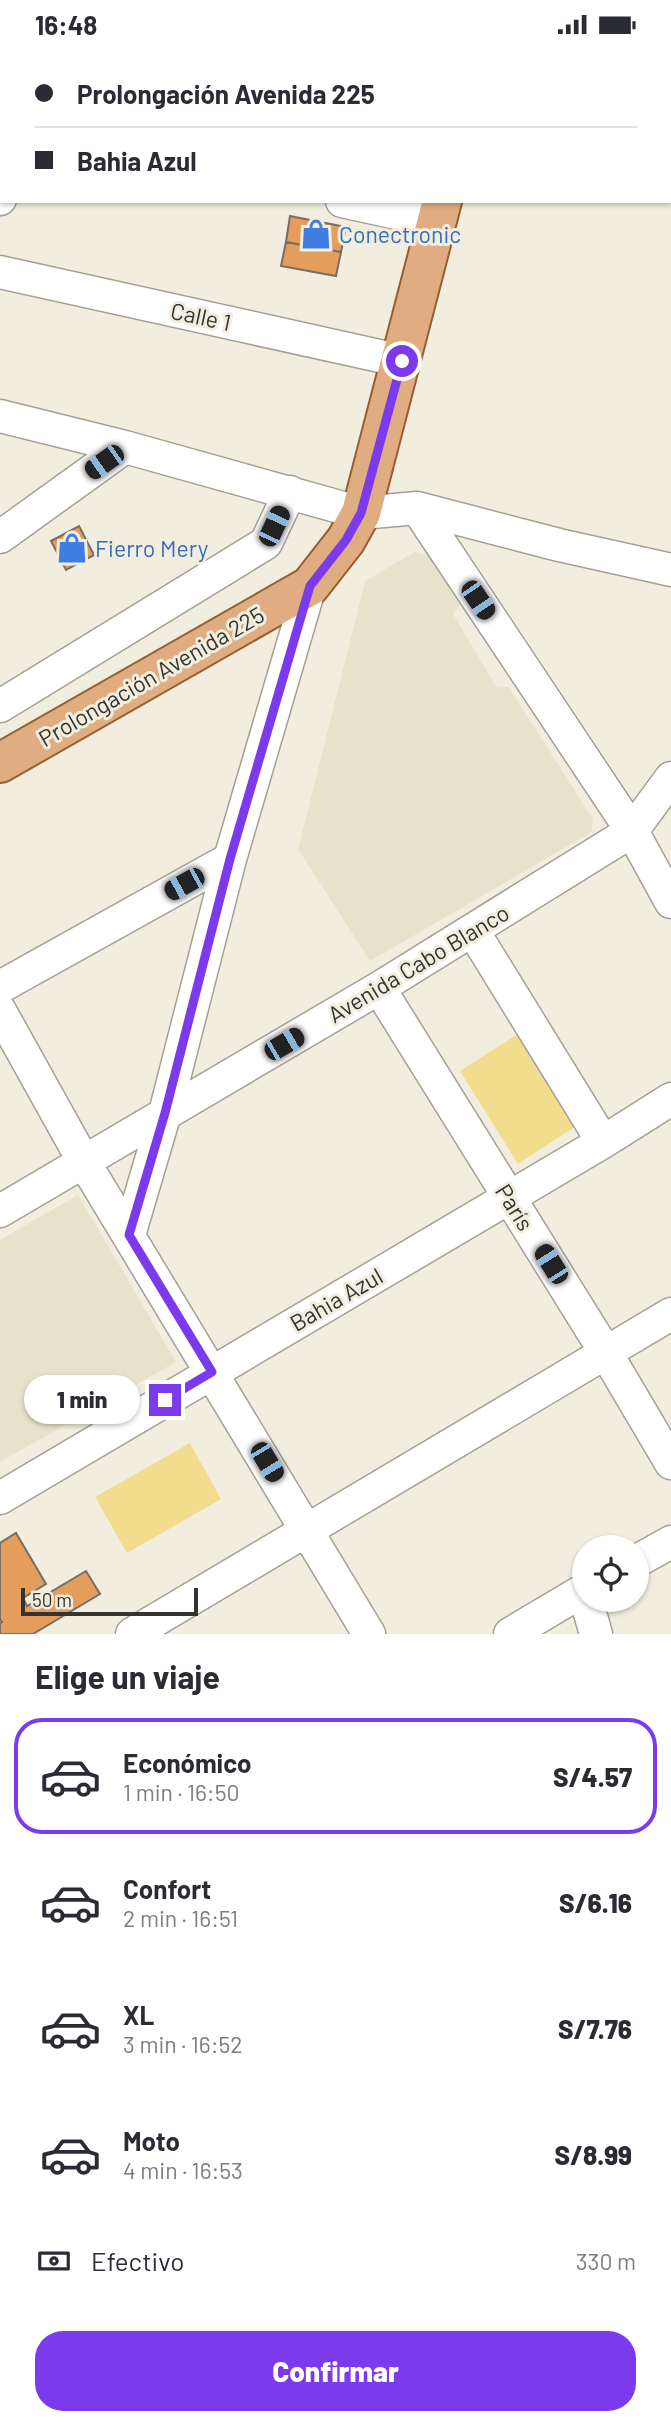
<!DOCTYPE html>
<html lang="es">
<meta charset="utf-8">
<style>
:root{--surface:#fff;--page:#f7f7f7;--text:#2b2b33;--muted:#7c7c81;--line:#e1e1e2;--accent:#7c3aed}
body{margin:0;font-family:Barlow,sans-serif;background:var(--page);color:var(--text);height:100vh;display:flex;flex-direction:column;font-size:26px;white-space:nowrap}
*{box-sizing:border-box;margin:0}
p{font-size:23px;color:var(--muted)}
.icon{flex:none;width:38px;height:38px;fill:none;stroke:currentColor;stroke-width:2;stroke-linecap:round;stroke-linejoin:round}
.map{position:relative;height:1585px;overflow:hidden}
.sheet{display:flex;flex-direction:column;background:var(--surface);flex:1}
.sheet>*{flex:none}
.banner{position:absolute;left:0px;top:0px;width:672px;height:154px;box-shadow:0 2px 5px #0004;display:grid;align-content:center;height:154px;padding:0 35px;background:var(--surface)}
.buttons{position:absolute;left:572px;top:1486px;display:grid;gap:14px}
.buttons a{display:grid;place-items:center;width:77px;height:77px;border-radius:50%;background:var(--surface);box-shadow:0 2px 5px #0004;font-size:35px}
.scale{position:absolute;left:21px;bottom:18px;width:177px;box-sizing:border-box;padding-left:7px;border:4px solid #34332d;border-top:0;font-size:19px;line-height:24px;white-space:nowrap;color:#34332d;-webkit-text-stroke:5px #f1eee0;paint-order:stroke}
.end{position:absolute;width:32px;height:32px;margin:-16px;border:9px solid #7c3aed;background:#fff;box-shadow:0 0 0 4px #fff}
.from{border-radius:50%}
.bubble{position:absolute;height:49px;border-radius:24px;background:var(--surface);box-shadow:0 2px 5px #0004;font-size:23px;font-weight:800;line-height:49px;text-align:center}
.car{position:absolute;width:21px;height:42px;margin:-21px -10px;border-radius:9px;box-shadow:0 0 5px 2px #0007;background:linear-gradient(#222 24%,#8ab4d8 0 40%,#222 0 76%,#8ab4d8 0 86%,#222 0)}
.banner b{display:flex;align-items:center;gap:24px;height:66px;font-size:26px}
.banner b+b{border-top:2px solid var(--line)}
.banner i{width:18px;height:18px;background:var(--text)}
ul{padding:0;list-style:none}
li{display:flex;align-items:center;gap:21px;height:116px;margin:0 14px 10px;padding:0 21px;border:4px solid transparent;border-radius:28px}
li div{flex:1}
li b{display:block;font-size:26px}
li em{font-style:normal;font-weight:800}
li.on{border-color:var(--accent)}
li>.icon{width:63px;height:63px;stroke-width:1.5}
h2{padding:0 35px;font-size:32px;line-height:84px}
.pay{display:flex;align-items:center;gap:18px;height:77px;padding:0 35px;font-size:26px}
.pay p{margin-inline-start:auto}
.button{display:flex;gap:14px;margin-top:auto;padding:14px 35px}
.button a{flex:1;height:80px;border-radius:28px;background:var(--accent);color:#fff;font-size:28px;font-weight:800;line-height:80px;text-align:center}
.status{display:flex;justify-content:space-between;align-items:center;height:49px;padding:0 35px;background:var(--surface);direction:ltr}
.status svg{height:19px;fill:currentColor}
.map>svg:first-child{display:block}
.built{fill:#e7e2cc}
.green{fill:#f2dd8e}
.building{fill:#e59d5d;stroke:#786d65;stroke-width:2}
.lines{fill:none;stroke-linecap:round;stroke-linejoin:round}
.minor-casing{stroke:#a4a194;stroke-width:35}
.major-casing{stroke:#975f2f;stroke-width:42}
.minor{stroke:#fff;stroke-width:32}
.major{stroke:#e0ad83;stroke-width:38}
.route{stroke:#7c3aed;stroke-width:9}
.labels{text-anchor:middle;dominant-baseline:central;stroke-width:6;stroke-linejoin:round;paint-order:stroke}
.shop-label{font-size:23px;fill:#366cbe;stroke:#f1eee0;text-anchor:start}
.street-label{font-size:23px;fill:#34332d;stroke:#f1eee0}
</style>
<div class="status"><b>16:48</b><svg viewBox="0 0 49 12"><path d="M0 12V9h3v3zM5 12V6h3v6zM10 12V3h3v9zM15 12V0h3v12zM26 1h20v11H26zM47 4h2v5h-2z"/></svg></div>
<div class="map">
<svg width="671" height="1585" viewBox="0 0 671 1585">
<rect width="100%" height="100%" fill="#f1eee0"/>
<path class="built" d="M415,503L434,508L461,555L453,565L497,639L508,637L593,770L592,783L370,912L298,800L365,532Z
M78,1146L176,1313L0,1413V1191Z"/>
<path class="green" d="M521,983L579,1075L518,1115L460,1022Z
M190,1394L221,1450L127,1504L95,1448Z"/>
<path class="building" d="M290,167L346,178L341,203L286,193Z
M286,193L341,203L336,227L281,217Z
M79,477L94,506L66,521L51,492Z
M16,1484L46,1535L23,1549L27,1557L86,1522L100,1545L33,1585H0V1574L2,1573L0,1570V1494Z"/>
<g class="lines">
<g class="minor-casing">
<path id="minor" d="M344,0L351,2
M36,2L37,0
M0,77H2
M670,79H671
M0,150L2,144
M342,152L438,173
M0,223L402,312
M0,367L125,398L361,464L417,459L559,496L671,521
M417,459L632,782L671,853
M0,488L125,398
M0,657L266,494L290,443
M473,882L603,1093
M0,938L230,810
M379,939L606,1304L671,1414
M0,962L84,1113L369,1585
M0,1162L379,939L632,782L671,729
M129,1186L165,1064L230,810L310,537
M0,1449L603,1093L671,1050
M637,1512L671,1493
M586,1550L596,1585
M132,1585L671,1265
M510,1585L584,1541"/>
</g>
<g class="major-casing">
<path id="major" d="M471,2V0
M0,714L310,537L346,491L361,464L442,152"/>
</g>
<use href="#minor" class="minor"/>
<use href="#major" class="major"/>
</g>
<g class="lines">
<path class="route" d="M165,1351L212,1323L129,1186L165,1064L230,810L310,537L346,491L361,464L402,312"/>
</g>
<defs>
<g id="shop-bare" transform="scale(2.415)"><path d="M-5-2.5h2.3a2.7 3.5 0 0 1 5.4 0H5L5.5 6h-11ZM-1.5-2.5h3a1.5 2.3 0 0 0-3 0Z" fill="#3f7fe0" stroke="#f1eee0" stroke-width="2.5" paint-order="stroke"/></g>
</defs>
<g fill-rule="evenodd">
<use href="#shop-bare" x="316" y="185"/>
<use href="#shop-bare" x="72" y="499"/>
</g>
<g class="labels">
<g class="shop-label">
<text x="339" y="185">Conectronic</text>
<text x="95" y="499">Fierro Mery</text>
</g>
<g class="street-label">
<text transform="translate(201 267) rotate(12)">Calle 1</text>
<text transform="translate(151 627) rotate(-30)">Prolongación Avenida 225</text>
<text transform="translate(418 914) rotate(-31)">Avenida Cabo Blanco</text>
<text transform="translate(515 1158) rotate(58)">París</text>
<text transform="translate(336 1250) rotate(-30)">Bahia Azul</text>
</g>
</g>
</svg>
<div class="buttons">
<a><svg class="icon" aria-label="locate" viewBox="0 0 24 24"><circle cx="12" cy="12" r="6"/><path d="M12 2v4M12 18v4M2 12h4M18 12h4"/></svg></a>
</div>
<div class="scale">50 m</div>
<i class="end from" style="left:402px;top:312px"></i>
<i class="end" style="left:165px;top:1351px"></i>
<div class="bubble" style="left:24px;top:1326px;width:116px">1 min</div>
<i class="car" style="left:104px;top:413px;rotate:235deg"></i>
<i class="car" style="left:274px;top:477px;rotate:25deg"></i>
<i class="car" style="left:478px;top:551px;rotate:146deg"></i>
<i class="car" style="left:184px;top:835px;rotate:241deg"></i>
<i class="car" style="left:284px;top:995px;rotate:60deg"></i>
<i class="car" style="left:551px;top:1215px;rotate:328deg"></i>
<i class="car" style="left:267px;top:1413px;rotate:149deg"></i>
<div class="banner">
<b><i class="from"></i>Prolongación Avenida 225</b>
<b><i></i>Bahia Azul</b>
</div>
</div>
<section class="sheet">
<h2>Elige un viaje</h2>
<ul>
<li class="on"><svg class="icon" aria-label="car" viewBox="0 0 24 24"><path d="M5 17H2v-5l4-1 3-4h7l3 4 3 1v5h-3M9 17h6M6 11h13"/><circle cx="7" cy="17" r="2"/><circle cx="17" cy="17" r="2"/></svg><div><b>Económico</b><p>1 min · 16:50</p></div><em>S/4.57</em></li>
<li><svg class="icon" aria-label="car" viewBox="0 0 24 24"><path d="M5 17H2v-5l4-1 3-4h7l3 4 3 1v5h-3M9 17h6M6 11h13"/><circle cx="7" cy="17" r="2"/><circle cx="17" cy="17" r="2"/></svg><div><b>Confort</b><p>2 min · 16:51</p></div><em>S/6.16</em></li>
<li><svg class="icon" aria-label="car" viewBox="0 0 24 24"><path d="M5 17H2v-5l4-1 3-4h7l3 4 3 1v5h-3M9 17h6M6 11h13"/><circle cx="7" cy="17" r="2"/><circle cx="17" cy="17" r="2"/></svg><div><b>XL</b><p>3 min · 16:52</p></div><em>S/7.76</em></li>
<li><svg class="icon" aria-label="car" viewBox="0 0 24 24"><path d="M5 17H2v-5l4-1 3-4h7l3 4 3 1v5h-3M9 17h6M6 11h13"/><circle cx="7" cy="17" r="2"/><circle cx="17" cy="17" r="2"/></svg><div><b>Moto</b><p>4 min · 16:53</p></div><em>S/8.99</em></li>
</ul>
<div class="pay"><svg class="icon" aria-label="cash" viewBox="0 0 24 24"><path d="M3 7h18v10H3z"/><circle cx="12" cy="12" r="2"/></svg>Efectivo<p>330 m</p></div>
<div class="button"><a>Confirmar</a></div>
</section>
